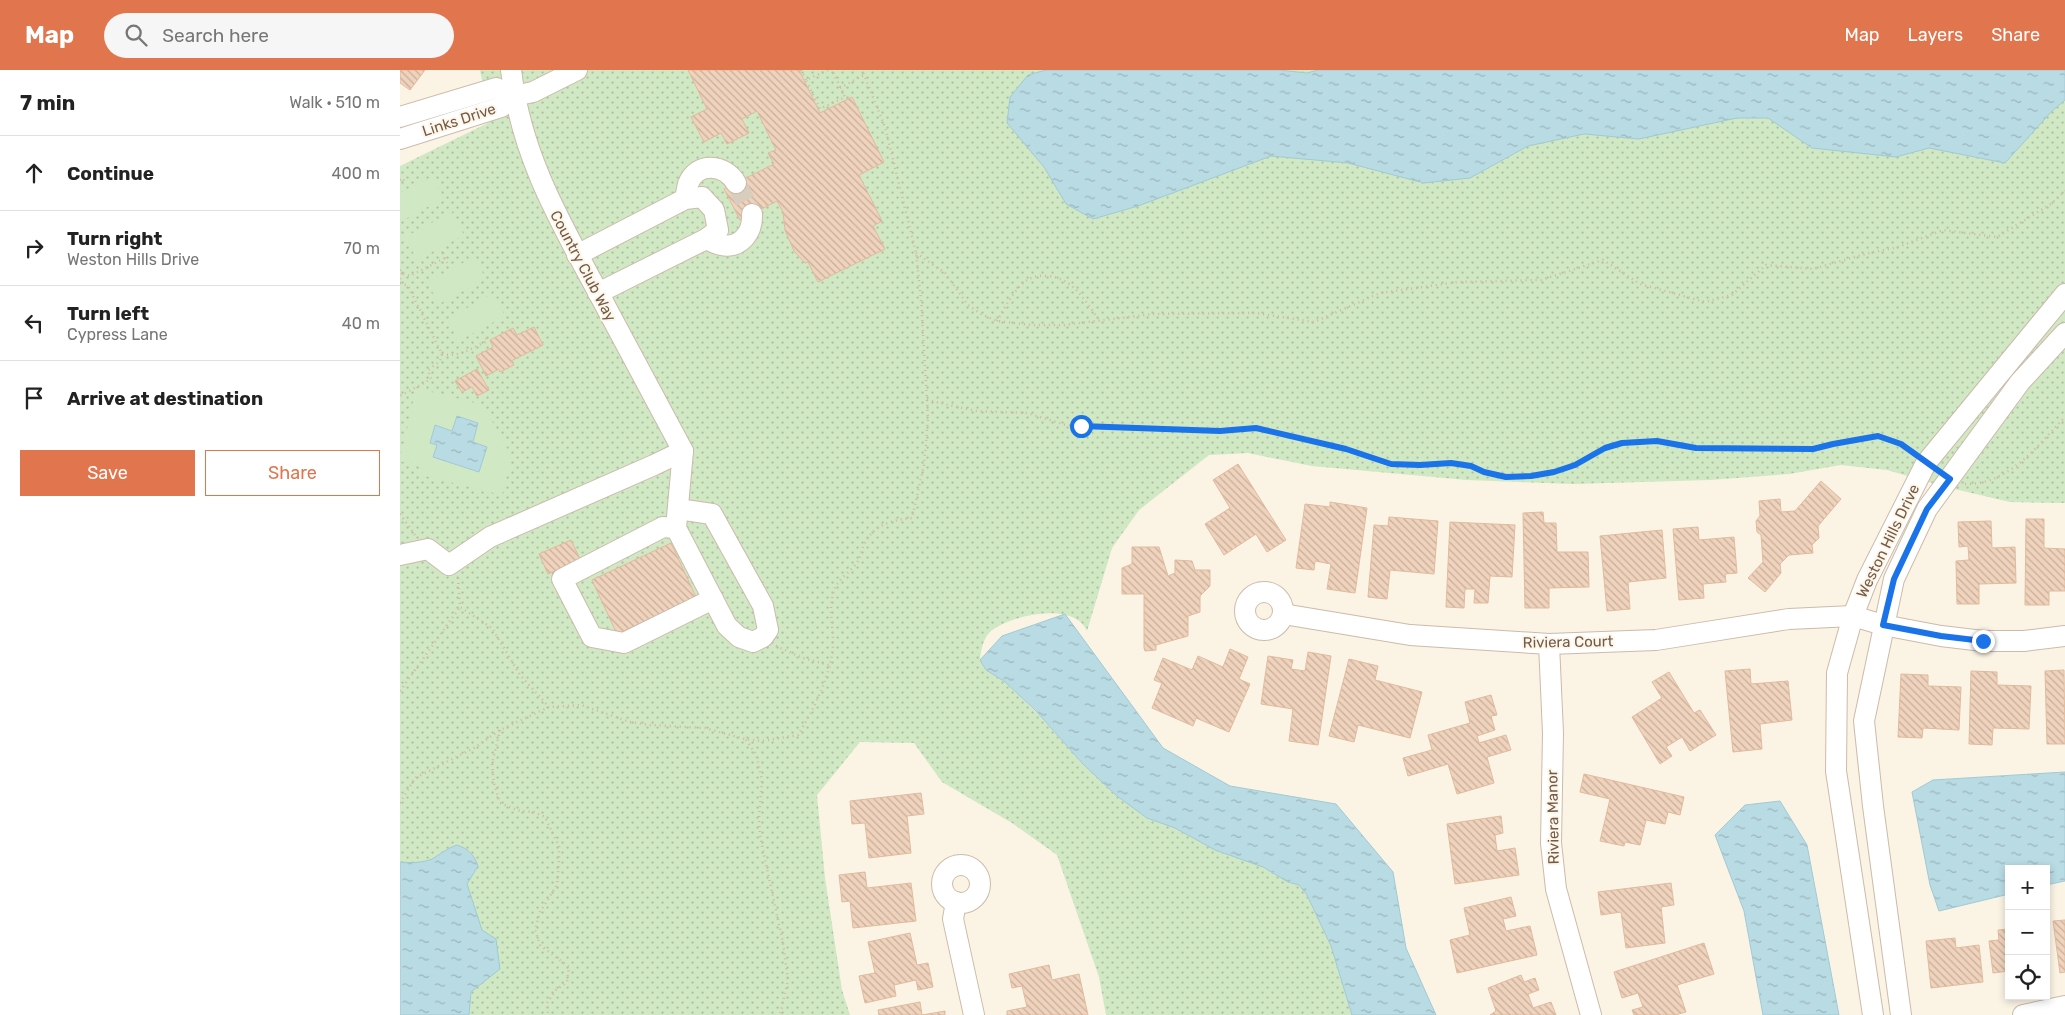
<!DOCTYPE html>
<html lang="en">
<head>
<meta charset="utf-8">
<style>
	:root { --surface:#fff; --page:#f6f6f6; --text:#222; --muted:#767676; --line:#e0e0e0; --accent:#e1754d }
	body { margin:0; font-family:Rubik,sans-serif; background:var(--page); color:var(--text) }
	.controls { position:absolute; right:15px; bottom:15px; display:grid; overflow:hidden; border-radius:0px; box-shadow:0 2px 8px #0003 }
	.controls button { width:45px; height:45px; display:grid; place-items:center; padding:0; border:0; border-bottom:1px solid var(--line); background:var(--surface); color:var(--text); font:25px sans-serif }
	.stop { position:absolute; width:15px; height:15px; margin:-11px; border:4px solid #1a73e8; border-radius:50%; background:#fff }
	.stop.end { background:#1a73e8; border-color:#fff; box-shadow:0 1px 5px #0008 }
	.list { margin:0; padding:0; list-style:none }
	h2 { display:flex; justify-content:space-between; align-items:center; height:65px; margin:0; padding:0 20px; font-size:21px }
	h2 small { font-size:16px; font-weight:400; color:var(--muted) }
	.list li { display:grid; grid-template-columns:32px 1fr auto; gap:15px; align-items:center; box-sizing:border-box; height:75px; padding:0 20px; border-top:1px solid var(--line) }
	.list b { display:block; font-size:19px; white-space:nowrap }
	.list p { margin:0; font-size:16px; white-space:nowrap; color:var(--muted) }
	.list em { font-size:16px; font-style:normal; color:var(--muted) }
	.actions { display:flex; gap:10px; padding:15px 20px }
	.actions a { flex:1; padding:11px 0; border:1px solid var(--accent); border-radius:0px; text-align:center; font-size:18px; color:var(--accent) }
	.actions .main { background:var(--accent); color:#fff }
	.icon { flex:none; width:28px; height:28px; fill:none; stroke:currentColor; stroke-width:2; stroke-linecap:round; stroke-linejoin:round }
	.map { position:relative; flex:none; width:1665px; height:945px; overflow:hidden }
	header { display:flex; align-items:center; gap:30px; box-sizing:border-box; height:70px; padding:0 25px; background:var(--accent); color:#fff }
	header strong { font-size:24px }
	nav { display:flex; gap:28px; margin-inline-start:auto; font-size:18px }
	.search { width:350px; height:45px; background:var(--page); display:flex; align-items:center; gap:12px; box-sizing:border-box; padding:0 18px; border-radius:28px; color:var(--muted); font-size:19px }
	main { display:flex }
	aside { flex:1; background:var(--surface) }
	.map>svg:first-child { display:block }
	.grass { fill:url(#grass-dots) }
	.pitch { fill:#d0e8c3 }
	.water { fill:url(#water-ripples); stroke:#a0cad5 }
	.building { fill:url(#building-back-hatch); stroke:#e1bb9d }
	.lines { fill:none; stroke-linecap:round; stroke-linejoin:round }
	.minor-tunnel { stroke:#d9cdbe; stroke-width:20; stroke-dasharray:20 10; stroke-linecap:butt }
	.minor-casing { stroke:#ccbbab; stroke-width:22 }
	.path { stroke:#d4b7a0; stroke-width:2.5; stroke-dasharray:1 4; stroke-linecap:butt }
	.minor { stroke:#fff; stroke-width:20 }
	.route { stroke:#1a73e8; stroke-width:6 }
	.labels { text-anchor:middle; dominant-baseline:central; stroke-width:4; stroke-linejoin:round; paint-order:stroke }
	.street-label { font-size:15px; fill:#725b4a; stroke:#fef7e9 }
</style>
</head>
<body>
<header>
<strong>Map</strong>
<div class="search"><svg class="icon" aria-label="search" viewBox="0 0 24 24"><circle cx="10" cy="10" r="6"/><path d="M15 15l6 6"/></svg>Search here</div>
<nav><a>Map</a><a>Layers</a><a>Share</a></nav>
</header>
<main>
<aside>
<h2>7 min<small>Walk · 510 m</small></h2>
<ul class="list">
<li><svg class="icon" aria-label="ahead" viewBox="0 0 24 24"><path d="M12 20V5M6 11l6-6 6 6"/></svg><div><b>Continue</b></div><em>400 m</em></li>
<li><svg class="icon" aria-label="right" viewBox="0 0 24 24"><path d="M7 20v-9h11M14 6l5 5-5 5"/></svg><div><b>Turn right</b><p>Weston Hills Drive</p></div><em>70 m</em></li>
<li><svg class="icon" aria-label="left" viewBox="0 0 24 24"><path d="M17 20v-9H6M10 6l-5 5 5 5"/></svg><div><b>Turn left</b><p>Cypress Lane</p></div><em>40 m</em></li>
<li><svg class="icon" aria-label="arrive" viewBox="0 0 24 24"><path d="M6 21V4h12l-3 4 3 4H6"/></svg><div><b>Arrive at destination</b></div></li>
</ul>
<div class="actions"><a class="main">Save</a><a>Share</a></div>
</aside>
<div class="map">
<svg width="1665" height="945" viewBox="0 0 1665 945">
	<defs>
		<pattern id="grass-dots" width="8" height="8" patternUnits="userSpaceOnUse" patternTransform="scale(1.25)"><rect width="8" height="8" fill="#d0e8c3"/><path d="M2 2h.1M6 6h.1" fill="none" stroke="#adbfa0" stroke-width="1.8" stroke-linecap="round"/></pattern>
		<pattern id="water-ripples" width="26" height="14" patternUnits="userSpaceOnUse" patternTransform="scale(1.25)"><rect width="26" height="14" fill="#b9dbe4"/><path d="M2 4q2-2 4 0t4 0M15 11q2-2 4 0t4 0" fill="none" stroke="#9bb5bb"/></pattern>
		<pattern id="building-back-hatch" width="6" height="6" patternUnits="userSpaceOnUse" patternTransform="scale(1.25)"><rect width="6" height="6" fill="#f0d3bc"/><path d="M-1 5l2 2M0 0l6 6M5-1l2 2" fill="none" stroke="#c7ae9b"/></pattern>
	</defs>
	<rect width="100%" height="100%" fill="#fbf3e4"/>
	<path class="grass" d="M 80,0 L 1665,0 L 1665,433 L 1610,432 L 1546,417 L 1487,400 L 1441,395 L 1389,404 L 1310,410 L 1174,414 L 1067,410 L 912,396 L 848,383 L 809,385 L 739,440 L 712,478 L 687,561 C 674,531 611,545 591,561 C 583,568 581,580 580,590 L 586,600 L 604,611 L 634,640 L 683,694 L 717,726 L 747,748 L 775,758 L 815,780 L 863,797 L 888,812 L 899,815 L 907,825 L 931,876 L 952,945 L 706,945 L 699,907 L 657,785 L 612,753 L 542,712 L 514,673 L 460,672 L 417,725 L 425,808 L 442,920 L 450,945 L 0,945 L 0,96 L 90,52 Z"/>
	<g class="pitch">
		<polygon points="33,106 44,128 0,152 0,123"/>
		<polygon points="52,142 64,165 17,190 5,167"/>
		<polygon points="74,187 86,209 39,234 27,212"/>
		<polygon points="94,223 105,246 58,271 47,249"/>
		<polygon points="16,318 83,335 112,387 102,425 21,405 22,396 0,391"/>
	</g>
	<g class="water">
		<polygon points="646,0 879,0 907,3 918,0 1665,0 1665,30 1652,41 1605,93 1529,78 1496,87 1412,78 1368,48 1337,48 1239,69 1184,64 1128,76 1070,108 1024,113 948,93 871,86 738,136 693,149 666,134 644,97 607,53 610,27 628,5"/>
		<polygon points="57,346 78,353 73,372 87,377 79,402 33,387 37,375 30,373 35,355 52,361"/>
		<polygon points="665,544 763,678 830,716 936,734 993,802 1006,878 1036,945 952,945 931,876 907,825 899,815 888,812 863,797 815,780 775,758 747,748 717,726 683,694 635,640 604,611 586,600 580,590 602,566"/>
		<polygon points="1665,702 1665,811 1646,815 1646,799 1609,799 1609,824 1539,841 1530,815 1512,722 1533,710"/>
		<polygon points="1380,731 1407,775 1439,945 1363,945 1344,841 1315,765 1345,735"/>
		<path d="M 57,775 C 69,779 74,785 78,796 L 67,814 L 82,860 L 96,869 L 100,899 L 71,922 L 69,945 L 0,945 L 0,792 C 11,793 22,793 32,789 C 41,784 47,778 57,775 Z"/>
	</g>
	<g class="building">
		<polygon points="0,0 25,0 10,20 0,13"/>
		<polygon points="288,0 399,0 420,43 452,27 484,92 459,105 482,151 473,156 485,179 418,212 408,192 405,193 394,181 385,160 383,142 377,131 340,150 324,119 374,94 368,83 376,80 357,41 342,49 349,63 327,74 321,63 304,72 291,47 307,39"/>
		<polygon points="134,257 143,275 111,291 114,295 100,302 99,299 86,306 76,286 93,277 90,270 113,258 117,265"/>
		<polygon points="77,299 89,320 77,326 72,317 62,322 55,311"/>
		<polygon points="838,394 886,470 867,482 856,464 824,485 805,454 830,438 813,410"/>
		<polygon points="1421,411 1441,429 1418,456 1419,468 1412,475 1413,483 1389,485 1380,494 1381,503 1365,522 1348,508 1363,492 1361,465 1357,462 1356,451 1360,446 1359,431 1380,429 1381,442 1395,441"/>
		<polygon points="930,432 967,438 955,523 927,519 931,494 915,491 914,500 896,498 905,434 930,437"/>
		<polygon points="1143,442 1144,453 1156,453 1157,482 1188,482 1189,517 1149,518 1149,538 1125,538 1123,443"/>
		<polygon points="989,447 1038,451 1034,504 990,500 987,529 968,527 974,455 988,456"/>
		<polygon points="1626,449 1644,449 1644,478 1665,479 1665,521 1649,521 1649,535 1625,535"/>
		<polygon points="1591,451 1592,478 1615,477 1616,513 1579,514 1579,534 1557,534 1556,491 1569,490 1568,476 1559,477 1558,452"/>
		<polygon points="1050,452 1115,455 1112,507 1090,506 1088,533 1074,533 1075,519 1065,519 1064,538 1046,537"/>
		<polygon points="1298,457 1299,470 1334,467 1337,503 1325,504 1326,512 1303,514 1304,528 1279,530 1273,459"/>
		<polygon points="1262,460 1266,508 1228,512 1230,539 1207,541 1200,466"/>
		<polygon points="171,470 180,489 148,504 139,484"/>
		<polygon points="271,473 296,527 217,564 192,510"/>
		<polygon points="732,477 759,477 768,506 775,503 775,490 792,491 795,500 810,500 810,516 800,526 800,542 788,546 788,566 756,575 756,580 745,581 744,578 744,524 722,524 722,498 732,494"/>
		<polygon points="830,579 848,587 839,609 850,614 829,662 796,648 793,656 752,638 762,613 754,610 763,588 792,600 798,586 823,597"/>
		<polygon points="908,582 931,586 918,675 889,671 893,639 861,634 868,586 893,590 891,599 905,601"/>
		<polygon points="949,589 978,596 975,610 1022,622 1010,668 958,655 954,672 929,666"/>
		<polygon points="1350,599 1351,614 1388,611 1392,650 1360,654 1362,679 1333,682 1325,601"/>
		<polygon points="1664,600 1665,674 1647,674 1645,601"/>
		<polygon points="1571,601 1597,602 1597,615 1631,616 1629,659 1593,658 1592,675 1569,674"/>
		<polygon points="1269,602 1294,643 1300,640 1316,665 1290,681 1282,667 1266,677 1272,686 1260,694 1232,647 1262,628 1252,612"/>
		<polygon points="1501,604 1528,605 1528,616 1561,617 1559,660 1523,658 1522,668 1498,667"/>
		<polygon points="1091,625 1097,645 1091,646 1095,660 1077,666 1079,673 1106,665 1111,680 1087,687 1094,713 1057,724 1048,694 1008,706 1003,688 1032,680 1028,665 1070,653 1065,632"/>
		<polygon points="1184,704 1284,727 1280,745 1268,742 1265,754 1246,750 1240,775 1225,772 1224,776 1200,771 1210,729 1180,722"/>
		<polygon points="521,723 524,744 507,746 511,783 469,788 465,753 452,754 450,731"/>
		<polygon points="1101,746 1103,763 1095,765 1097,781 1115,778 1119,805 1055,814 1047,754"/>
		<polygon points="465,802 467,818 511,813 516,851 453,858 450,831 442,832 439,805"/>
		<polygon points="1271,813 1274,835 1261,837 1265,873 1226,878 1221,842 1201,845 1198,822"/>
		<polygon points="1111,827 1116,846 1103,849 1106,861 1130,856 1137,885 1057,903 1050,870 1070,865 1064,838"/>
		<polygon points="1665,850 1665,902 1660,903 1653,851"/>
		<polygon points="1609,859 1609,901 1593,903 1589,871 1599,870 1598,860"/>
		<polygon points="510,863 517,895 528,893 533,917 518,920 516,910 494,915 496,926 465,933 459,906 475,903 468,872"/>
		<polygon points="1555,868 1556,878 1579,875 1583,912 1531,918 1526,871"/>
		<polygon points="1304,873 1314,904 1277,915 1286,942 1275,945 1234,945 1232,940 1243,937 1238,923 1222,928 1214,902"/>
		<polygon points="649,895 652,910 679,904 688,945 607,945 607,941 627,937 622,916 612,918 609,904"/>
		<polygon points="1121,905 1124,912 1135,908 1139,920 1128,924 1133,938 1151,932 1156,945 1090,945 1096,941 1088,918"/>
		<polygon points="520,932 522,945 545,941 545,945 479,945 478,940"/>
	</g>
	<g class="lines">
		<polyline class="minor-tunnel" points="336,113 352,144"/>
		<g class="minor-casing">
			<g id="minor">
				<path d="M 111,0 C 121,85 159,150 199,224 C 227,276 255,328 283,381"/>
				<polyline points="114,26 133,22 177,0"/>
				<polyline points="0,47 96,18 114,26"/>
				<polyline points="0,69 101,37 114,26"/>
				<path d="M 285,129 C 286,124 287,118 288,114 C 297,91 325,94 336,113"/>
				<polyline points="177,185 285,129 302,127 314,140 318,160 306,169"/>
				<path d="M 198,223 L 306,169 C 311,171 316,174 321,175 C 341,179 353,162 352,144"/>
				<polyline points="278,439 312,444 363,536 368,560 363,567 353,572 339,567 327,556 276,458 283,381"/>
				<polyline points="276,458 263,457 162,509 192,567 224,573 313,529"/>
				<polyline points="0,485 28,479 49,495 90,467 254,395 283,381"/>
				<circle cx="864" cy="541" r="19"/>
				<polyline points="883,544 1010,565 1149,574 1256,570 1389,549 1453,546 1483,555 1541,566 1583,571 1624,571 1665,566"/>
				<polyline points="1149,574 1153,663 1151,773 1156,819 1191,945"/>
				<circle cx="561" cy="814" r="19"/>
				<polyline points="556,832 553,849 574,945"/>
				<polyline points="1473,945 1436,701 1437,603 1453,546 1467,510 1526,393 1665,224"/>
				<polyline points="1501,945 1473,736 1464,651 1494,509 1527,439 1620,312 1665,263"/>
				<polyline points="1623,945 1665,936"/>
			</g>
		</g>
		<g class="path">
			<polyline points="401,0 406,10"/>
			<polyline points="428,0 406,10 420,39 445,27 432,0"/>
			<polyline points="440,18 464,5"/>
			<polyline points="0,110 2,108 5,112"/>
			<polyline points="43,183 47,193"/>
			<polyline points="516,183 545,203 568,235 581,244 597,251 631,255 664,255 753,244 856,243 914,252 980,223 1058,212 1141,210 1203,190 1240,214 1305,232 1332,225 1366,195 1413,199 1465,184 1498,177 1543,160 1597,167 1651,134 1665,121"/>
			<polyline points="0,200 2,203 10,206 45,188"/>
			<polyline points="0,209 2,203"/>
			<polyline points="0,213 8,216 42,284 40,291 28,300 31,309 0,326"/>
			<path d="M 597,251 C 604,239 611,225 621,215 C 628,208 636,205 646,206 C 673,207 685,231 700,251"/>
			<path d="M 42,284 C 59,288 72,278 87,271 L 85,266"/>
			<polyline points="527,330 576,341 627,343 666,355 681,356 820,361 857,358 946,379 991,394 1020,395 1051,393 1071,396 1084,402 1106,407 1131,406 1154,402 1175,395 1205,378 1221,373 1238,371 1257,371 1296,378 1378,380 1413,379 1433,374 1478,366 1501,374 1512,381"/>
			<path d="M 1565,414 C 1609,415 1637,376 1665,347"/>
			<polyline points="0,444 15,465"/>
			<polyline points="58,508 60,537 92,558 120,605 149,637"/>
			<polyline points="376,576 403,588 429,595"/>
			<polyline points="0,621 60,537"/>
			<polyline points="100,660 92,694 94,713 100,733 120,741 134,742 145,747 159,776 159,791 157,815 140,842 135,860 140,875 169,897 167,912 156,920 147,933 148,945"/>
			<polyline points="346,670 356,684 362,710 359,748 360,766 383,873 388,910 380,945"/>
			<path d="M 0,733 L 15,708 L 74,678 L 100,660 L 149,637 L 181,635 L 230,652 L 250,655 L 305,658 L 345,669 L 362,671 L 398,665 C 413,641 433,601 433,573 C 433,554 428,538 434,520 C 437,510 450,502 456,494 C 460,489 461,482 463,477 C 472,455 491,450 512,448 L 524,395 L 528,348 L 521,229 L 516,183 L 485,57 L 462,0"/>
		</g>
		<use href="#minor" class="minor"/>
	</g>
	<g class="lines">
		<polyline class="route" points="681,356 820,361 856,358 946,379 991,394 1020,395 1051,393 1071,396 1084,402 1106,407 1131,406 1154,402 1175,395 1205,378 1222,373 1257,371 1296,378 1413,379 1433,374 1478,366 1501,374 1550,409 1527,439 1494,509 1483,555 1541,566 1583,571"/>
	</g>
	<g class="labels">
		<g class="street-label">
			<text transform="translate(59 50) rotate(-18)">Links Drive</text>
			<text transform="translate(183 196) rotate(62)">Country Club Way</text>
			<text transform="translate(1488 471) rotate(-64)">Weston Hills Drive</text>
			<text transform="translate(1168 572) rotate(-1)">Riviera Court</text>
			<text transform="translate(1153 747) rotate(-91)">Riviera Manor</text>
		</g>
	</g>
</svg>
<div class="controls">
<button>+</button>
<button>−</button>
<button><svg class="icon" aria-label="locate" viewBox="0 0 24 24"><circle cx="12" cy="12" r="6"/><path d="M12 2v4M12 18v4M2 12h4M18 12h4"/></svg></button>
</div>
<div class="stop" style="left:681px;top:356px"></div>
<div class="stop end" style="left:1583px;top:571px"></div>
</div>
</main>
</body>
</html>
